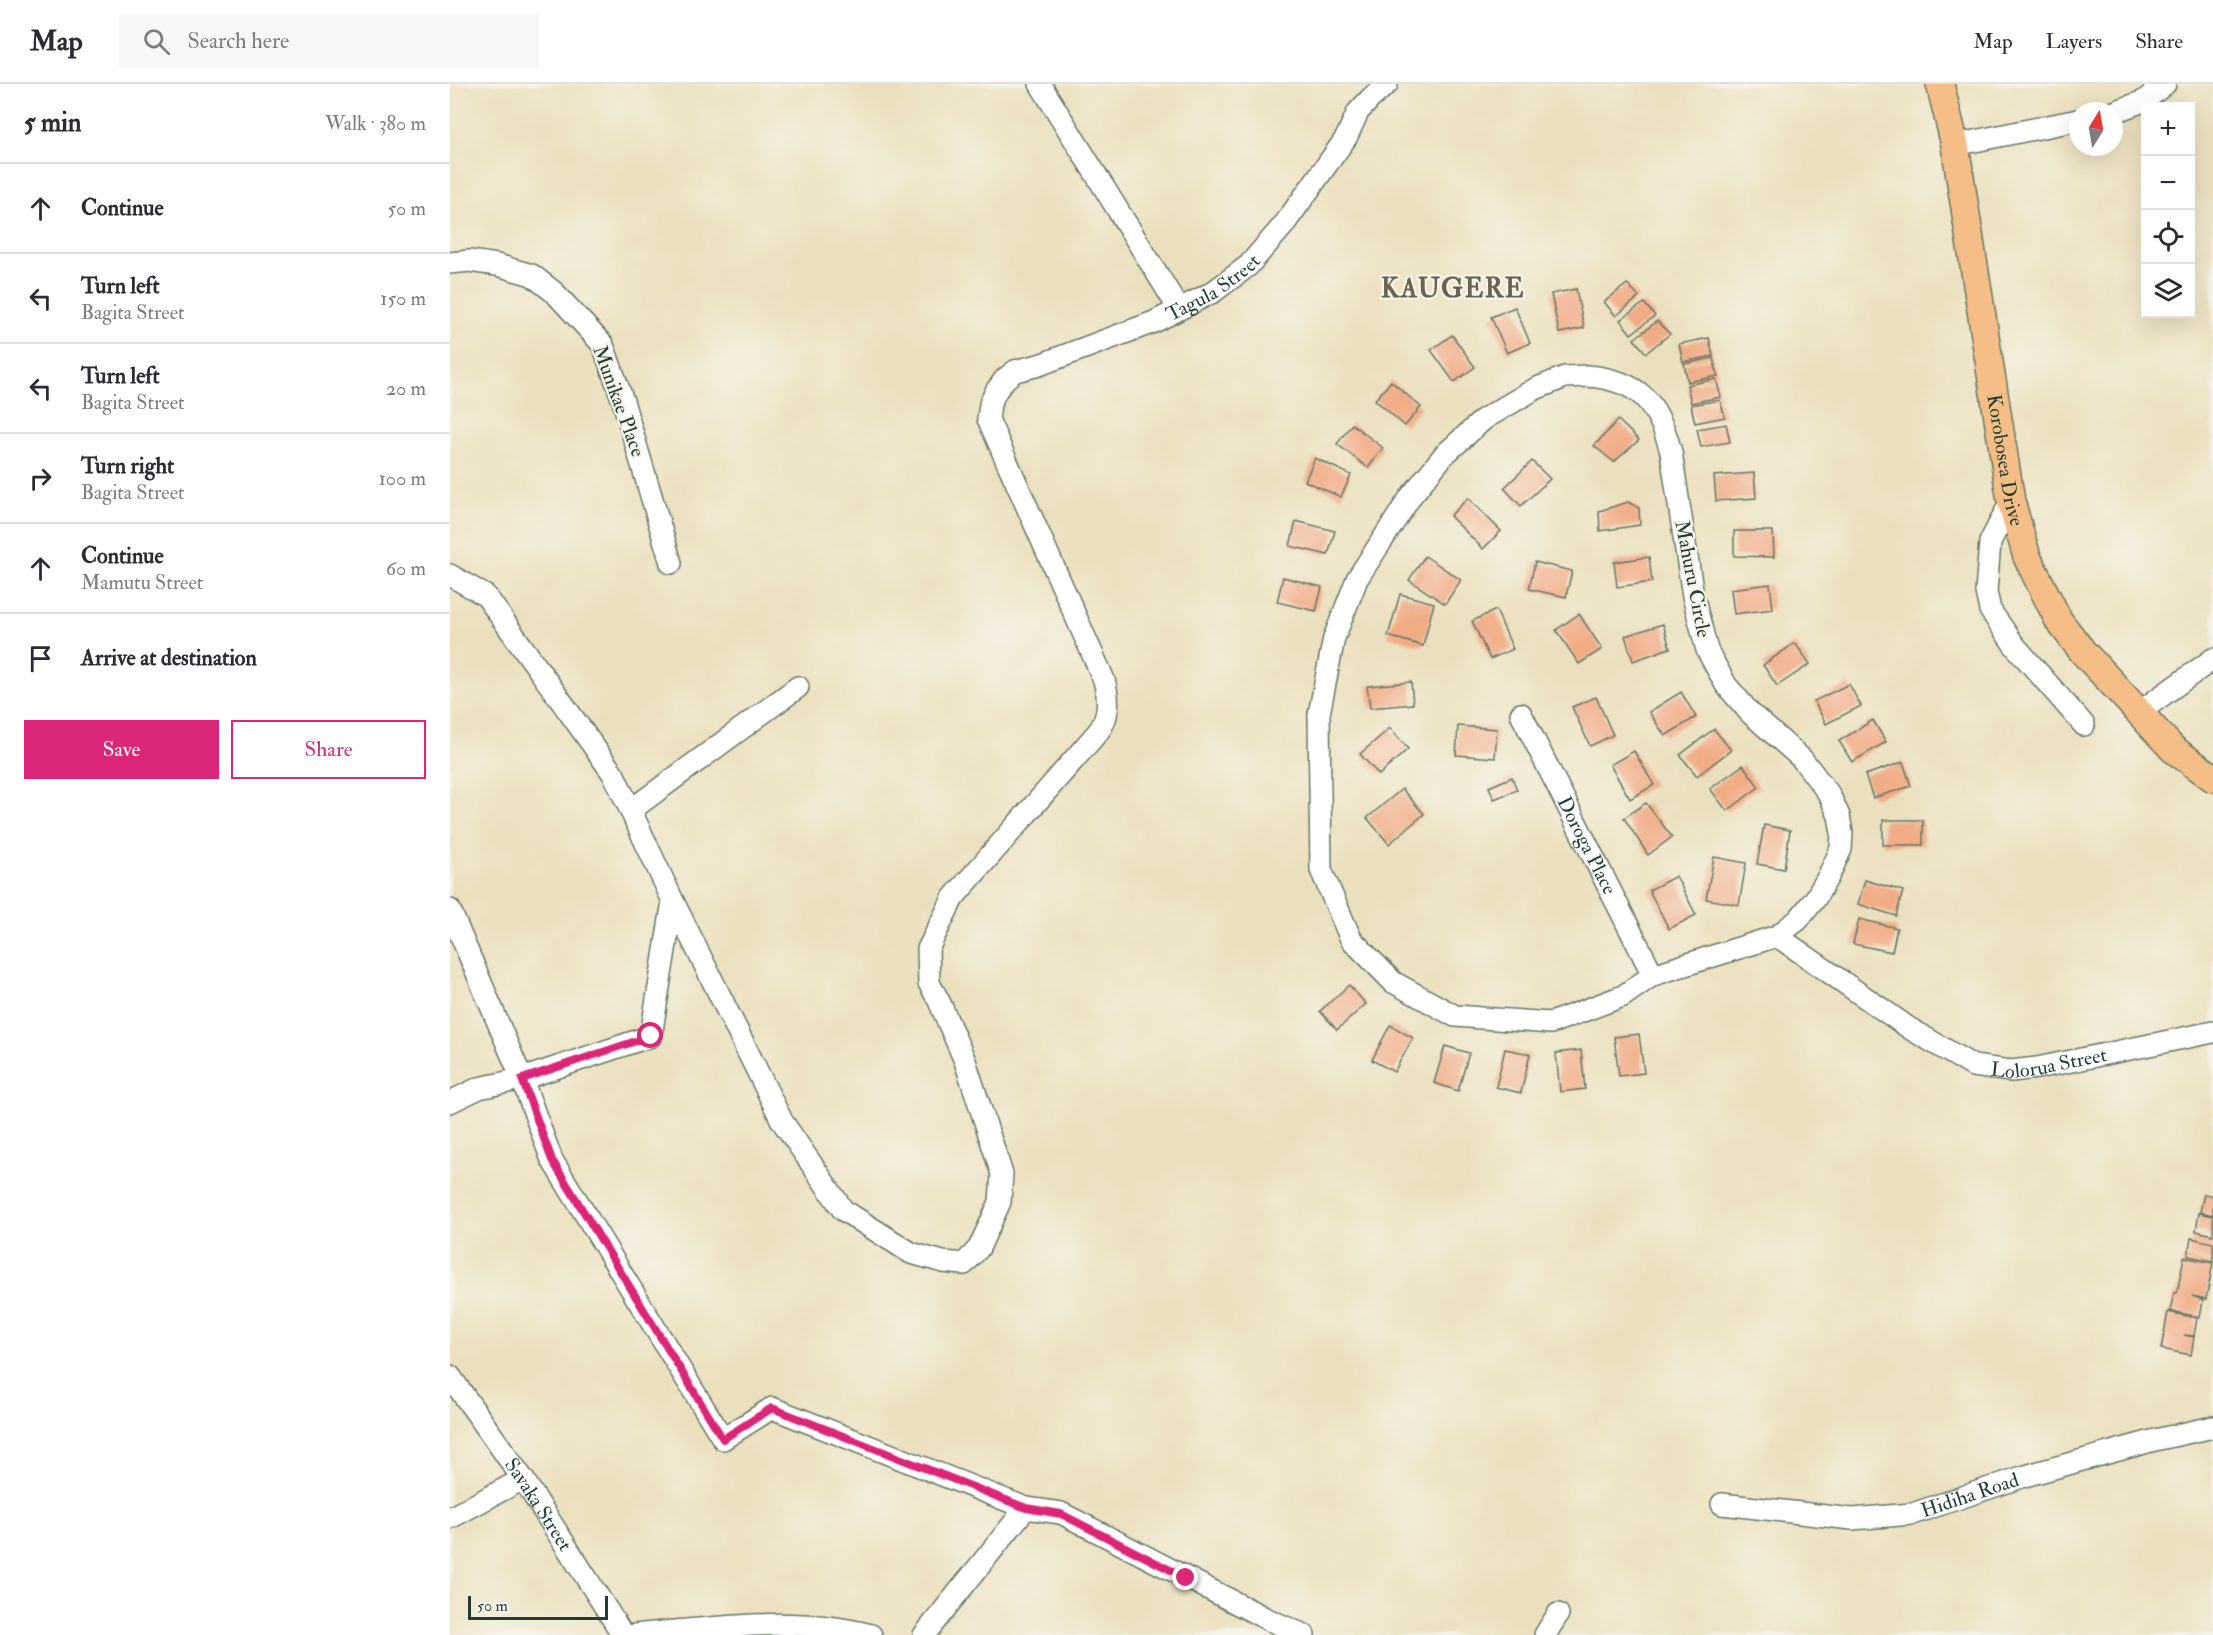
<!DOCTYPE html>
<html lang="en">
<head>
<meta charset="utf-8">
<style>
	:root { --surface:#fff; --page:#f7f7f7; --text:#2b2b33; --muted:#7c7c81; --line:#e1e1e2; --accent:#db2777 }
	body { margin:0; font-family:"IM FELL Double Pica",serif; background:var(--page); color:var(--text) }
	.controls { position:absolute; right:18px; top:18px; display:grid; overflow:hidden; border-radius:0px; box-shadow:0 6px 24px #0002 }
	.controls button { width:54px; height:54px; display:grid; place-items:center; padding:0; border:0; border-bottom:2px solid var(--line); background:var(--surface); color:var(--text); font:30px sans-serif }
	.compass { position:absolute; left:1619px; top:18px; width:54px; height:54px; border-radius:50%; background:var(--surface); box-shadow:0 6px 24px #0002; rotate:11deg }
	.scale { position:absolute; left:18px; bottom:15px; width:140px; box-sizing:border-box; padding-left:6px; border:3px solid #1f3d34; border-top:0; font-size:16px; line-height:21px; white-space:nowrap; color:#1f3d34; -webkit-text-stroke:4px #f7f3e8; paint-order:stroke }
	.stop { position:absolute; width:18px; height:18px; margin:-14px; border:4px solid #db2777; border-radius:50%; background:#fff }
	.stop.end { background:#db2777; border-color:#fff; box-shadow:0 2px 6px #0008 }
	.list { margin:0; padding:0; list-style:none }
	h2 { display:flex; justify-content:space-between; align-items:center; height:78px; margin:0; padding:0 24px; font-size:26px }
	h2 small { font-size:20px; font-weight:400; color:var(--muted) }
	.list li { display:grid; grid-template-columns:39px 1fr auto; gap:18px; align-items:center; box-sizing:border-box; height:90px; padding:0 24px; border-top:2px solid var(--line) }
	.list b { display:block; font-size:22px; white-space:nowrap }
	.list p { margin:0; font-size:20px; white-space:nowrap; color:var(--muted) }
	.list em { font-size:20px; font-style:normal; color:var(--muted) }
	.actions { display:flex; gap:12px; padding:18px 24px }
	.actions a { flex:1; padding:14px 0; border:2px solid var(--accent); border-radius:0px; text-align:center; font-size:21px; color:var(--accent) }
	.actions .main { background:var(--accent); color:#fff }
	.icon { flex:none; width:33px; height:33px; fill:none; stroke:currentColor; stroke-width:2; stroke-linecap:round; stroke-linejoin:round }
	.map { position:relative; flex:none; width:1763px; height:1551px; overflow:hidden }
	header { display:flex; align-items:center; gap:36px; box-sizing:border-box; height:84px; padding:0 30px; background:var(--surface); border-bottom:2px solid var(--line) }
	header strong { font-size:28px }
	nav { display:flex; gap:33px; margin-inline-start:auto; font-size:21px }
	.search { width:420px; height:54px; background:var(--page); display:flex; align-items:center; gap:15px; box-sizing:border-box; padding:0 21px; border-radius:0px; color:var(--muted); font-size:22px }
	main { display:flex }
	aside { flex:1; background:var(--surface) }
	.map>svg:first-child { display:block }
	.building { fill:#f1ac86 }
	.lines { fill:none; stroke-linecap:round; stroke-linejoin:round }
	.minor-casing { stroke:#667664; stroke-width:24 }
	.major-casing { stroke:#667664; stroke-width:30 }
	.minor { stroke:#fff; stroke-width:21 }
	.major { stroke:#f6be87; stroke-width:27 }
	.route { stroke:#db2777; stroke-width:8 }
	.labels { text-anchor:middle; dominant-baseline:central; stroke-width:4.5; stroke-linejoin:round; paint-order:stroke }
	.street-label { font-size:20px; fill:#1f3d34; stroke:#f7f3e8 }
	.district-label { font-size:26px; font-weight:bold; letter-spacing:1.5px; fill:#686451; stroke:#f7f3e8 }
</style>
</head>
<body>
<header>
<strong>Map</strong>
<div class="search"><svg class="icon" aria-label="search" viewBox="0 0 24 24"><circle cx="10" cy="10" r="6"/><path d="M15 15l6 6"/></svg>Search here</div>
<nav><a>Map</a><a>Layers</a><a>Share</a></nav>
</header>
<main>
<aside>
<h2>5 min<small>Walk · 380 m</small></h2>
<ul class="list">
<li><svg class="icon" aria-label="ahead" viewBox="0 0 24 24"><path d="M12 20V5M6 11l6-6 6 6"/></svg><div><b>Continue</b></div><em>50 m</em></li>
<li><svg class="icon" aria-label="left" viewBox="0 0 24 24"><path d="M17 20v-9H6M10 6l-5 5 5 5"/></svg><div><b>Turn left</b><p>Bagita Street</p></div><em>150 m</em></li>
<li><svg class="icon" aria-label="left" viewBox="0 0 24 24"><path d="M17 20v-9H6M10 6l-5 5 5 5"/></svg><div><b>Turn left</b><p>Bagita Street</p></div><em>20 m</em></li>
<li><svg class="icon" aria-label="right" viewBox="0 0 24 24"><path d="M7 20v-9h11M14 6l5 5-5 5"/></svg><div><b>Turn right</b><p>Bagita Street</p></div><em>100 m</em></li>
<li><svg class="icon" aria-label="ahead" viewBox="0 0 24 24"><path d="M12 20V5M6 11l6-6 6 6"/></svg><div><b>Continue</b><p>Mamutu Street</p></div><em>60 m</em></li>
<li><svg class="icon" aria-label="arrive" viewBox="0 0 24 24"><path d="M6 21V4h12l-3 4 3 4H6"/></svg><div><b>Arrive at destination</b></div></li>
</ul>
<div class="actions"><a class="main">Save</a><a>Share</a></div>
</aside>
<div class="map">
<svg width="1763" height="1551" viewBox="0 0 1763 1551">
	<rect width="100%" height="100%" fill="#f7f3e8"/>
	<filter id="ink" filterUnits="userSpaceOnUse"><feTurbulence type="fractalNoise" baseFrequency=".0167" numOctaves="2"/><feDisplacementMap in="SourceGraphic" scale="12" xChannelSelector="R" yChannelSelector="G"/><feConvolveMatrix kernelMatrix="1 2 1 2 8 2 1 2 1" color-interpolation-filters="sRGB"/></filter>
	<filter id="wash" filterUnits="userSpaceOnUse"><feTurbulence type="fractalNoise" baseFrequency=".008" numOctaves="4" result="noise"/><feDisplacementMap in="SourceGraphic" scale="24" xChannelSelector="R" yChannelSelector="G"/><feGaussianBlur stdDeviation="1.35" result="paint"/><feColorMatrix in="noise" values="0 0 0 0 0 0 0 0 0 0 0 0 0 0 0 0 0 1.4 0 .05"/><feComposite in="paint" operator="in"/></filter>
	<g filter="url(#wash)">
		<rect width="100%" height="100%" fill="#ebe0be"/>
		<g id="blocks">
			<g class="building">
				<polygon points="1177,200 1189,213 1166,232 1154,218"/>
				<polygon points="1126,205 1134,244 1109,249 1101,210"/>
				<polygon points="1194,219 1205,232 1181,250 1170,236"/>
				<polygon points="1065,223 1080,259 1057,269 1041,233"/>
				<polygon points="1207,237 1220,250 1196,269 1184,255"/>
				<polygon points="1002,251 1025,283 1004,298 981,266"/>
				<polygon points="1259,254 1263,272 1233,278 1229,260"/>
				<polygon points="1263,274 1268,292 1238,298 1234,280"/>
				<polygon points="1266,295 1271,313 1241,319 1237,301"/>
				<polygon points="941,297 971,323 955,342 925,316"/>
				<polygon points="1270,316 1275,333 1245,339 1241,321"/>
				<polygon points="1168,336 1189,356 1164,378 1144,362"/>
				<polygon points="902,340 933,364 918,384 887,360"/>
				<polygon points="1276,340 1280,358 1251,363 1247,345"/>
				<polygon points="865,374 901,391 891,413 855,397"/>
				<polygon points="1082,377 1100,395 1071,422 1054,404"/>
				<polygon points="1304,389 1306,414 1266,417 1264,392"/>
				<polygon points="1018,414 1051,447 1033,465 1000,432"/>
				<polygon points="1178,418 1189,424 1190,441 1150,447 1149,427"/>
				<polygon points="846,437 885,447 878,471 840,462"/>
				<polygon points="1284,447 1323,447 1324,473 1284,472"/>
				<polygon points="975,472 1011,496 995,520 959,496"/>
				<polygon points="1199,473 1202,498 1167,503 1164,478"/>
				<polygon points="1085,478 1122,487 1116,513 1079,505"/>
				<polygon points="833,493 872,503 866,527 827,518"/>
				<polygon points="1320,500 1323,525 1284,530 1281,505"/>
				<polygon points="950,510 984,519 973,562 938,552"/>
				<polygon points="1046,526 1063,565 1040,575 1022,537"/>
				<polygon points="1129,530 1152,565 1129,580 1106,546"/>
				<polygon points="1213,540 1220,564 1183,577 1175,552"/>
				<polygon points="1345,559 1360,580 1327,602 1313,581"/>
				<polygon points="961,598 963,620 920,624 917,602"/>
				<polygon points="1399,600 1411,622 1376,640 1364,617"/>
				<polygon points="1231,608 1246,633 1215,652 1199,628"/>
				<polygon points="1146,613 1163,651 1140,662 1122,623"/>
				<polygon points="1423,636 1436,658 1402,678 1389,657"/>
				<polygon points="1008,642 1047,645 1045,674 1006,671"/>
				<polygon points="940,644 958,665 929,691 910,670"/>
				<polygon points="1264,645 1281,666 1247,692 1230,671"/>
				<polygon points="1184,667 1204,701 1180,715 1160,681"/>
				<polygon points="1453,678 1461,702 1423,714 1415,691"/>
				<polygon points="1293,681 1309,703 1277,727 1260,705"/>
				<polygon points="1062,693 1067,706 1044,715 1039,703"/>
				<polygon points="952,705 974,730 939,760 917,734"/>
				<polygon points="1196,719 1222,753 1198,771 1174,734"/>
				<rect x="1433" y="736" width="40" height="25"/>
				<polygon points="1314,741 1340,746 1334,785 1307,780"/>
				<polygon points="1264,773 1296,779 1289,821 1256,815"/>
				<polygon points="1226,792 1246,831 1219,845 1199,806"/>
				<polygon points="1415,796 1453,807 1446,832 1408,820"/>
				<polygon points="1409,835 1447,844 1442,868 1403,860"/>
				<polygon points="899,901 916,920 887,946 870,927"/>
				<polygon points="940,941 963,954 944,988 922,976"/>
				<polygon points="1189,950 1194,989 1169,992 1164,953"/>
				<polygon points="995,962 1019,969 1008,1007 984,999"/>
				<polygon points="1055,965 1080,970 1071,1009 1046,1003"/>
				<polygon points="1131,966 1135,1005 1110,1008 1106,969"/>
				<polygon points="1754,1110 1763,1112 1763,1131 1750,1128"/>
				<polygon points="1749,1129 1763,1132 1763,1151 1746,1147"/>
				<polygon points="1741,1154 1763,1159 1763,1177 1738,1172"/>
				<polygon points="1734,1173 1763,1179 1756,1215 1742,1212 1753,1216 1750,1233 1720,1227 1724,1209 1727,1209"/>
				<polygon points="1718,1228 1747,1234 1744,1252 1734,1251 1744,1253 1741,1271 1711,1265"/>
			</g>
		</g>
	</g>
	<g filter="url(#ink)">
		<use href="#blocks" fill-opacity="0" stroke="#667664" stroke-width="1.5"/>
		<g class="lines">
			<g class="minor-casing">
				<g id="minor">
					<polyline points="590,0 729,225"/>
					<polyline points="1664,28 1694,17 1715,0"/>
					<polyline points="1505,61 1628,36"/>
					<polyline points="0,179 19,177 47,181 82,191 105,209 153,261 173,317 221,479"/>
					<path d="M 1137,292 C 1190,296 1208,319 1221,368 L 1243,512 L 1257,566 L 1276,601 L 1300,629 L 1352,675 L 1379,710 L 1389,732 L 1392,749 L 1391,765 L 1378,793 L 1365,815 L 1348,836 L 1327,852 L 1203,891 L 1173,912 L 1101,939 L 1005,932 L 943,898 L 901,855 L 871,786 L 869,630 L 884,554 L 907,495 L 961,412 L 994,371 L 1034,335 L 1085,305 L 1115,293 Z"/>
					<polyline points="1561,417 1540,458 1536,508 1540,526 1565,562 1634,641"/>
					<polyline points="0,491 36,512 164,691 223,817 201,952 72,995 29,1004 0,1018"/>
					<polyline points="1688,629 1763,575"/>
					<path id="s1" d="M 1071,630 L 1203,891"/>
					<polyline points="181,726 348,603"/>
					<path id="s2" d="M 223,817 L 332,1037 L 393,1126 L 461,1169 L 493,1178 L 514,1180 L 529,1164 L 550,1118 L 552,1090 L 515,977 L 489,917 L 479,899 L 478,865 L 503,814 L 648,648 C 660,632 659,615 654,596 L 538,335 L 540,320 L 546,307 L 555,295 L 565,287 L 589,281 L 704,238 L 763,208 L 798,182 L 833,142 L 896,54 L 908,28 L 920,15 L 937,0"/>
					<polyline points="0,826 72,995 102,1076 273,1355 322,1324 576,1424 474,1551"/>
					<path id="s3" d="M 1327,852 L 1459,944 L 1523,982 L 1561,987 L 1587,984 L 1763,948"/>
					<path id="s4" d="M 0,1292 L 73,1395 L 173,1551"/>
					<path id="s5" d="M 1272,1420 L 1402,1435 L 1462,1430 L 1575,1392 L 1705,1356 L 1763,1343"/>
					<polyline points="576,1424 611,1429 817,1535 854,1551"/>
					<polyline points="0,1434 73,1395"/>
					<path d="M 184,1551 C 263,1544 344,1531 421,1551"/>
					<polyline points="1095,1551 1108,1530"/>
				</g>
			</g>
			<g class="major-casing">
				<g id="major">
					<path id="s6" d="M 1490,0 L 1505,61 L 1561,417 L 1577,473 L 1609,537 L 1633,568 L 1723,665 L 1763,694"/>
				</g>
			</g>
			<use href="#minor" class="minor"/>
			<use href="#major" class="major"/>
		</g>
	</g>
	<g class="lines" filter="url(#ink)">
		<polyline class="route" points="201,952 72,995 102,1076 273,1355 322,1324 576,1424 611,1430 736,1494"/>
	</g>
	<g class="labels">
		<g class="street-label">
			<text stroke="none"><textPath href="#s2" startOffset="1718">Tagula Street</textPath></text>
			<text transform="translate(169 317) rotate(70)">Munikae Place</text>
			<text stroke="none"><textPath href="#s6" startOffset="382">Korobosea Drive</textPath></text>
			<text transform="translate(1243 495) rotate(79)">Mahuru Circle</text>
			<text stroke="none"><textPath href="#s1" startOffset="147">Doroga Place</textPath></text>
			<text stroke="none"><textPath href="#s3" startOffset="312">Lolorua Street</textPath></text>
			<text stroke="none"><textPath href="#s5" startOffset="252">Hidiha Road</textPath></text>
			<text stroke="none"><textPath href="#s4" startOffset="156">Savaka Street</textPath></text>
		</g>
		<g class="district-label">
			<text x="1003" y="205">KAUGERE</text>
		</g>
	</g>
</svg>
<div class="controls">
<button>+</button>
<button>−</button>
<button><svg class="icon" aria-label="locate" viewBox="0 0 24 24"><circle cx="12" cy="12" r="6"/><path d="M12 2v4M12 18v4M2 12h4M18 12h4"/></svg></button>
<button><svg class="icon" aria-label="layers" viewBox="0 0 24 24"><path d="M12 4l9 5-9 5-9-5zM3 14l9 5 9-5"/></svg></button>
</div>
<svg class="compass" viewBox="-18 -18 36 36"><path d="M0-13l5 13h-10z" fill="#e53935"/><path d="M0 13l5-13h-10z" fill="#7c7c81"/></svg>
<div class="scale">50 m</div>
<div class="stop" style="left:201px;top:952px"></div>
<div class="stop end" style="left:736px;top:1494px"></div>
</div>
</main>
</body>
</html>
